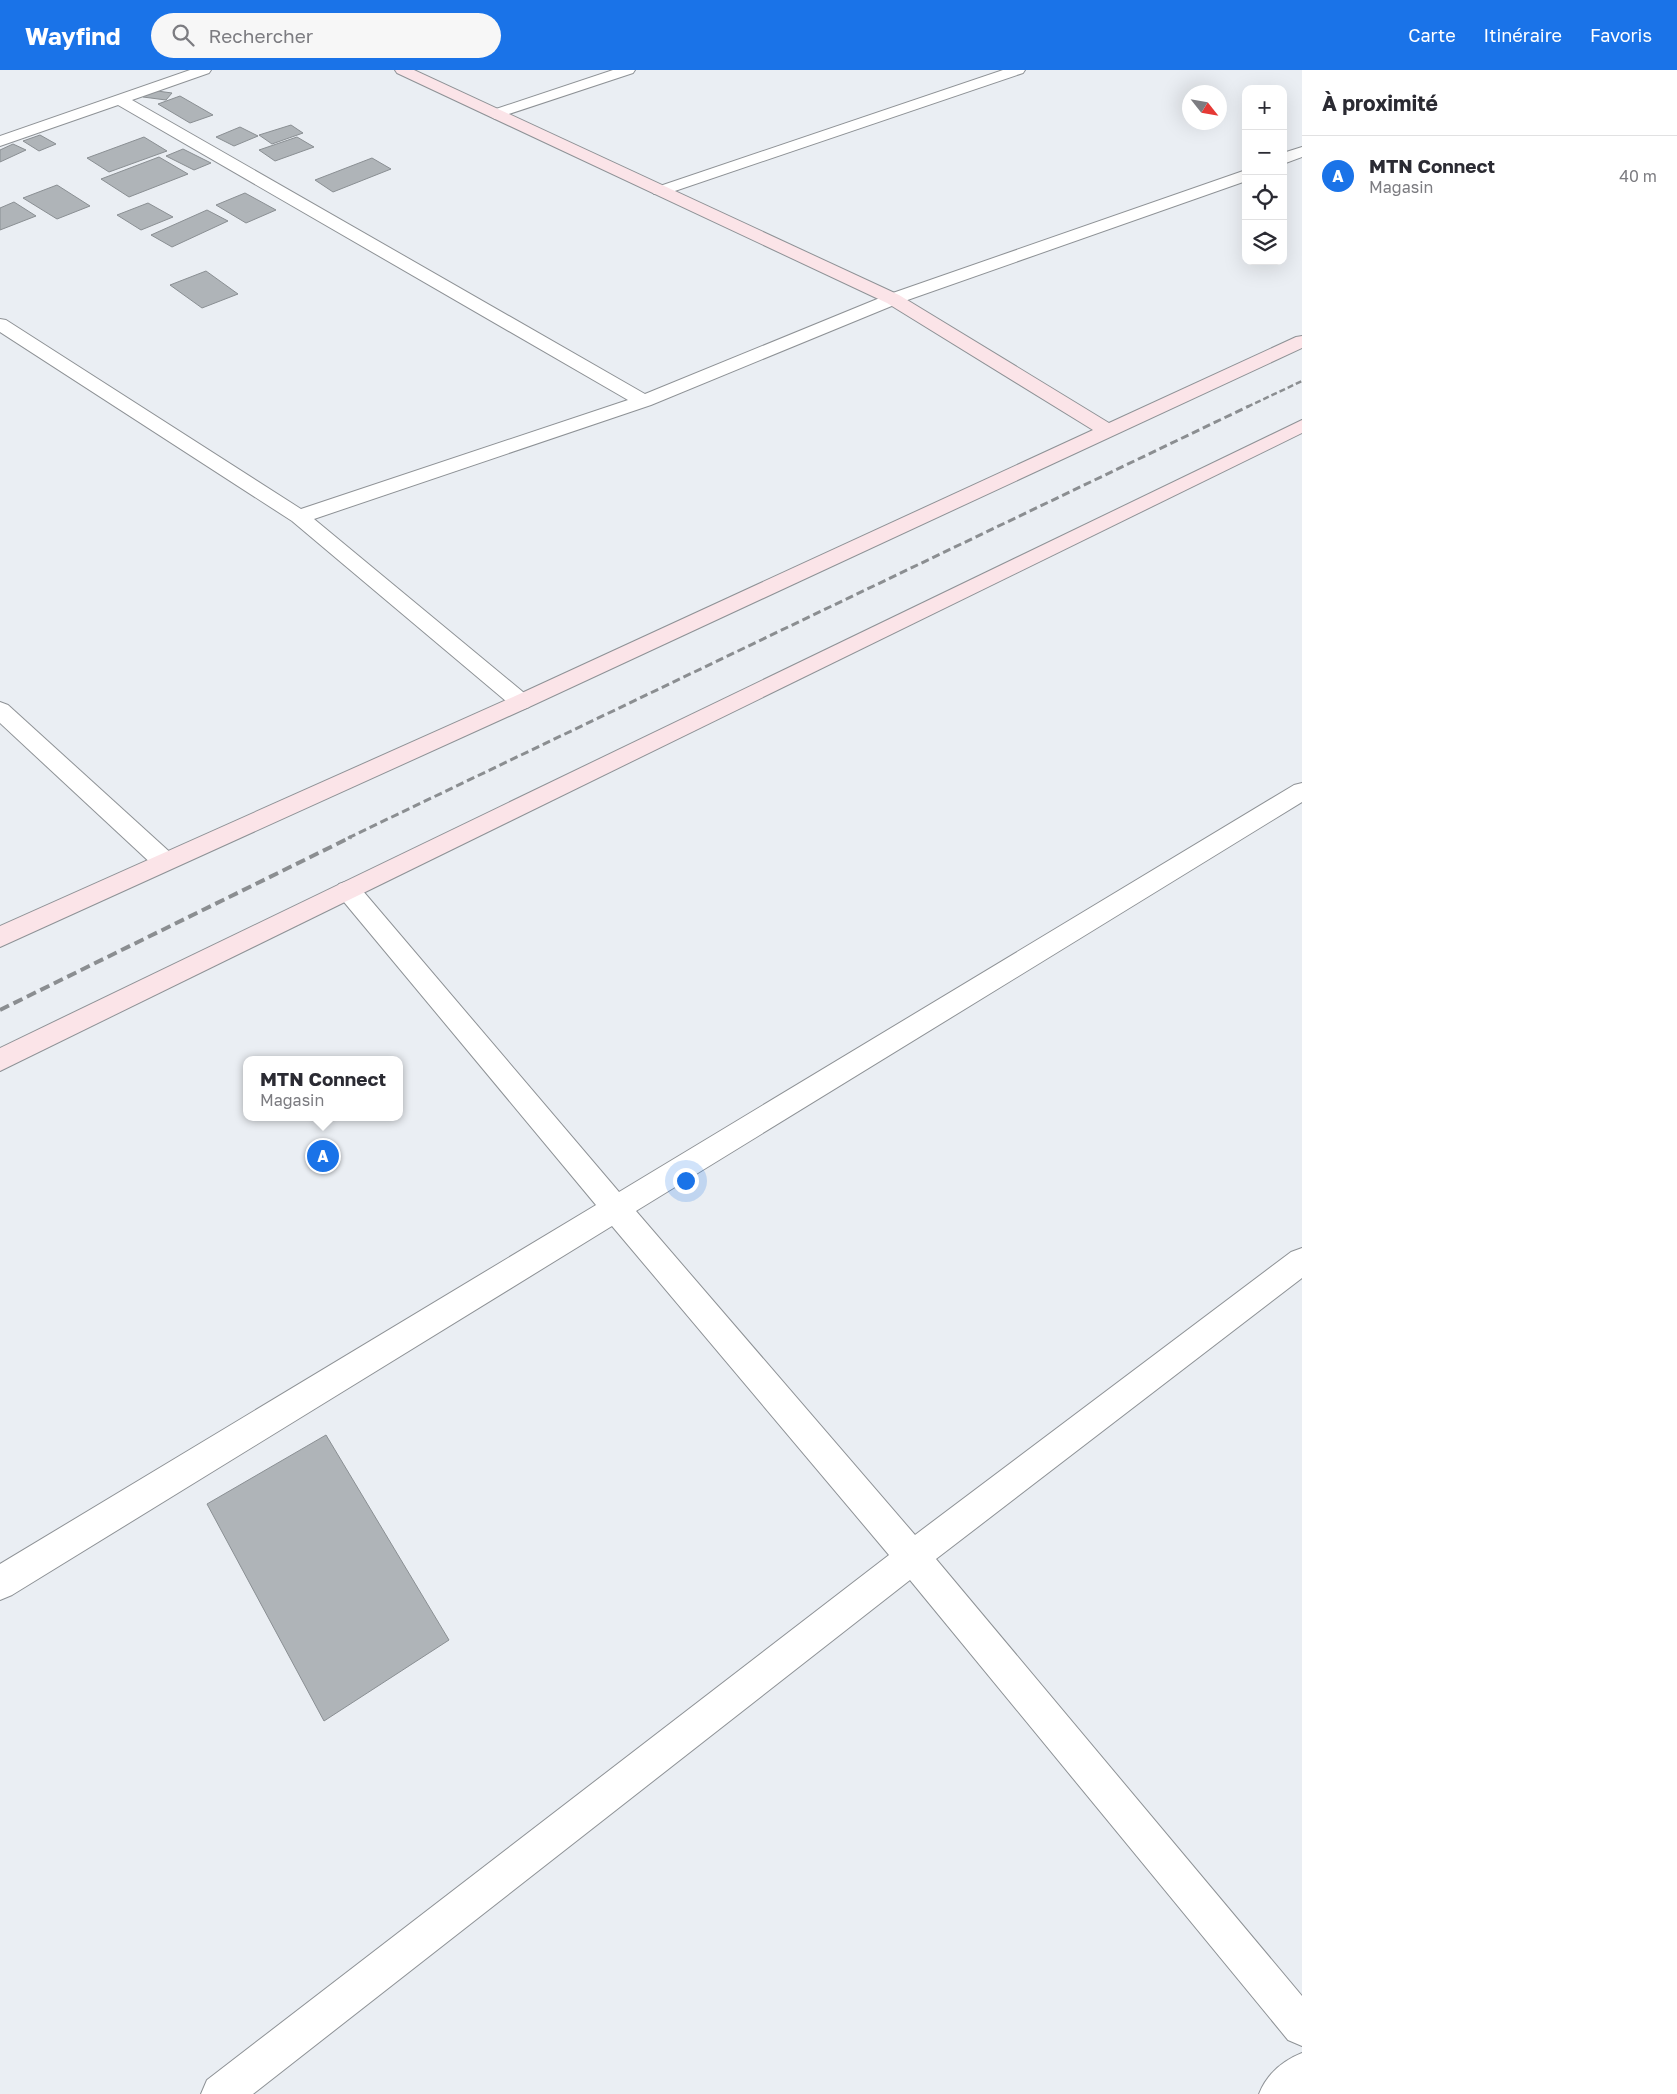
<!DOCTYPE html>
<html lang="fr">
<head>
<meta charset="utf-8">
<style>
	:root { --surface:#fff; --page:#f7f7f7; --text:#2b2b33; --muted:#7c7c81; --line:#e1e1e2; --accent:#1a73e8 }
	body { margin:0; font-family:"Golos Text",sans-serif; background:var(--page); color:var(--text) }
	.controls { position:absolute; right:15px; top:15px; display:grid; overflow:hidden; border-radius:10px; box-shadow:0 5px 20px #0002 }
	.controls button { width:45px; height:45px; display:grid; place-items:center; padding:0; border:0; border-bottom:1px solid var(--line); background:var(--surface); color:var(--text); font:25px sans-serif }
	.compass { position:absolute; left:1182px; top:15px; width:45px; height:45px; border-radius:50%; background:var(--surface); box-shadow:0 5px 20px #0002; rotate:121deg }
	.you { position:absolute; left:685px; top:1110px; width:18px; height:18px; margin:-12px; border:4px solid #fff; border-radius:50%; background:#1a73e8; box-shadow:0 0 0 8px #1a73e833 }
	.badge { display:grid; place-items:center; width:32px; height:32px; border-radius:50%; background:var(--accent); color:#fff; font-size:16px; font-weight:700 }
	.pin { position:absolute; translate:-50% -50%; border:2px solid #fff; box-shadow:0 1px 5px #0006 }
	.popup { position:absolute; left:243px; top:986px; width:160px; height:65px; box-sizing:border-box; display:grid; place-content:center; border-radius:10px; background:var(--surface); filter:drop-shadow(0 1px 4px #0005); font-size:16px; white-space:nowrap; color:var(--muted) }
	.popup b { font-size:19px; color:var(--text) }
	.popup::after { content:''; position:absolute; left:50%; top:100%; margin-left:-10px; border:10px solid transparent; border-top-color:var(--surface) }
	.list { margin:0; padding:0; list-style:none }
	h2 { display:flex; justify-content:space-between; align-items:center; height:65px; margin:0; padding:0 20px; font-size:21px }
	h2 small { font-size:16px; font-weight:400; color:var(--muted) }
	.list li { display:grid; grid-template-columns:32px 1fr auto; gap:15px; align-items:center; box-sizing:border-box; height:80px; padding:0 20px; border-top:1px solid var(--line) }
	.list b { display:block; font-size:19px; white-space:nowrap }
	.list p { margin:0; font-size:16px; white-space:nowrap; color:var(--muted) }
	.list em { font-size:16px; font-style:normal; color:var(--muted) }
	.icon { flex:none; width:28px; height:28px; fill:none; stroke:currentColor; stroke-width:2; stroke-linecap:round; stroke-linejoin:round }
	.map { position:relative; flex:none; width:1302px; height:2024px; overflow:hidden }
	header { display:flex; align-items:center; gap:30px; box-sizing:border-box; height:70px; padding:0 25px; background:var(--accent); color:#fff }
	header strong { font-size:24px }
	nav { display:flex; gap:28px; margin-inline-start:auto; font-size:18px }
	.search { width:350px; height:45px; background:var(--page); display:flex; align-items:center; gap:12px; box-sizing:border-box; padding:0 18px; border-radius:28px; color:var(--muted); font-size:19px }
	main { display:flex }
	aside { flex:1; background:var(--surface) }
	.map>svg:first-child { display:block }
	.building { fill:#afb4b8; stroke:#8a8f93 }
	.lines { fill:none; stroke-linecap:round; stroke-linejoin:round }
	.street-casing { stroke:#8e9296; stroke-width:2 }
	.secondary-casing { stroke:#8e9296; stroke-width:2 }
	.street { fill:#fff; fill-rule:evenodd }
	.secondary { fill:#fbe4e8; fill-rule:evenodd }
	.rail-far2 { stroke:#8b8e91; stroke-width:2.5; stroke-dasharray:6 3; stroke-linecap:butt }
	.rail-far1 { stroke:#8b8e91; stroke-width:3; stroke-dasharray:8 4; stroke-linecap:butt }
	.rail { stroke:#8b8e91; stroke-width:4; stroke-dasharray:10 5; stroke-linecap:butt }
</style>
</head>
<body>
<header>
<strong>Wayfind</strong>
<div class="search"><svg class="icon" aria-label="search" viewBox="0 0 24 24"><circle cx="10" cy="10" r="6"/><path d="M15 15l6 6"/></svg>Rechercher</div>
<nav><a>Carte</a><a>Itinéraire</a><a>Favoris</a></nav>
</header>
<main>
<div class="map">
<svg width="1302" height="2024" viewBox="0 0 1302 2024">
	<rect width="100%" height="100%" fill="#eaeef3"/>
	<g class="building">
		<polygon points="150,20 172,23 166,30 143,27"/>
		<polygon points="180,26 213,45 190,53 158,34"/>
		<polygon points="291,55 303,63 272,74 259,65"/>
		<polygon points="240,57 258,66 234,76 216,67"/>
		<polygon points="40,65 56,74 39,81 23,71"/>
		<polygon points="144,67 167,81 109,102 87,88"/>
		<polygon points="297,67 314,77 275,91 259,80"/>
		<polygon points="13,74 26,80 0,92 0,80"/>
		<polygon points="183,79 211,93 194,100 166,86"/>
		<polygon points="159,87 188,104 129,127 101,109"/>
		<polygon points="372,88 391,99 333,122 315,110"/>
		<polygon points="57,115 90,136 57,149 23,128"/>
		<polygon points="245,123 276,140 246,153 216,135"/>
		<polygon points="14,132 36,146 0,160 0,138"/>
		<polygon points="148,133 173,147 141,160 117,145"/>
		<polygon points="207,140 228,151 172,177 151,165"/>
		<polygon points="206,201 238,224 202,238 170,215"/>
		<polygon points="326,1365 449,1570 324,1651 207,1434"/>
	</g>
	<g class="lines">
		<g class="street-casing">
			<g id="street">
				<polygon points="190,0 211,0 209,3 132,30 645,324 887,225 1246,100 1246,111 899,233 651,335 314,449 529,627 532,632 529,637 521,640 513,637 292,451 0,262 0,249 6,250 301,439 628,330 118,35 0,76 0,66"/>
				<polygon points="613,0 635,0 633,3 500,47 495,49 487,44 490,41"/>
				<polygon points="1003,0 1025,0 1023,3 666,124 654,124 652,121 654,118"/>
				<polygon points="1302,77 1302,87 1283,94 1283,83"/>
				<polygon points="0,632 8,635 173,785 176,791 173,797 164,800 155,797 0,653"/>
				<polygon points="1302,713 1302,732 636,1141 915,1465 1291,1182 1302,1178 1302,1208 936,1489 1302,1926 1302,1976 1288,1970 910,1510 253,2024 201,2024 207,2010 889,1485 612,1156 12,1525 0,1530 0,1494 596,1135 339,826 335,820 339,814 348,811 357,814 619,1122 1294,715"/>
				<path d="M 1302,1983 L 1302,2024 L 1259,2024 C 1267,2004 1282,1991 1302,1983 Z"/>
			</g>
		</g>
		<g class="secondary-casing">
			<g id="secondary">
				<polygon points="395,0 414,0 899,225 1109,353 1296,267 1302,266 1302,278 529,637 0,877 0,856 513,627 1093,360 887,233 397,3"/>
				<polygon points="1302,350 1302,363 0,1001 0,978"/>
			</g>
		</g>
		<use href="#street" class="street"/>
		<use href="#secondary" class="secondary"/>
		<polyline class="rail-far2" points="1247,337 1302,311"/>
		<polyline class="rail-far1" points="348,768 1249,336"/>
		<polyline class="rail" points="0,940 351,767"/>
	</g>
</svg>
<div class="controls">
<button>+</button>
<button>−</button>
<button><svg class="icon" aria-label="locate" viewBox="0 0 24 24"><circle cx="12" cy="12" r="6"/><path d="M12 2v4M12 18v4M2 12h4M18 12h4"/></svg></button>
<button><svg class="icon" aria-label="layers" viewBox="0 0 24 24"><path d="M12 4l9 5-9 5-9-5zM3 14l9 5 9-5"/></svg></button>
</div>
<svg class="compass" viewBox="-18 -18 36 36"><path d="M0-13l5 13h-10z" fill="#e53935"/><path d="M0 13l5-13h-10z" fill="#7c7c81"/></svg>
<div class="you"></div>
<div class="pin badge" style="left:323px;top:1086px">A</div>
<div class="popup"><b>MTN Connect</b>Magasin</div>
</div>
<aside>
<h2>À proximité<small></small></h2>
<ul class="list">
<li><span class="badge">A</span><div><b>MTN Connect</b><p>Magasin</p></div><em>40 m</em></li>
</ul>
</aside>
</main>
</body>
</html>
